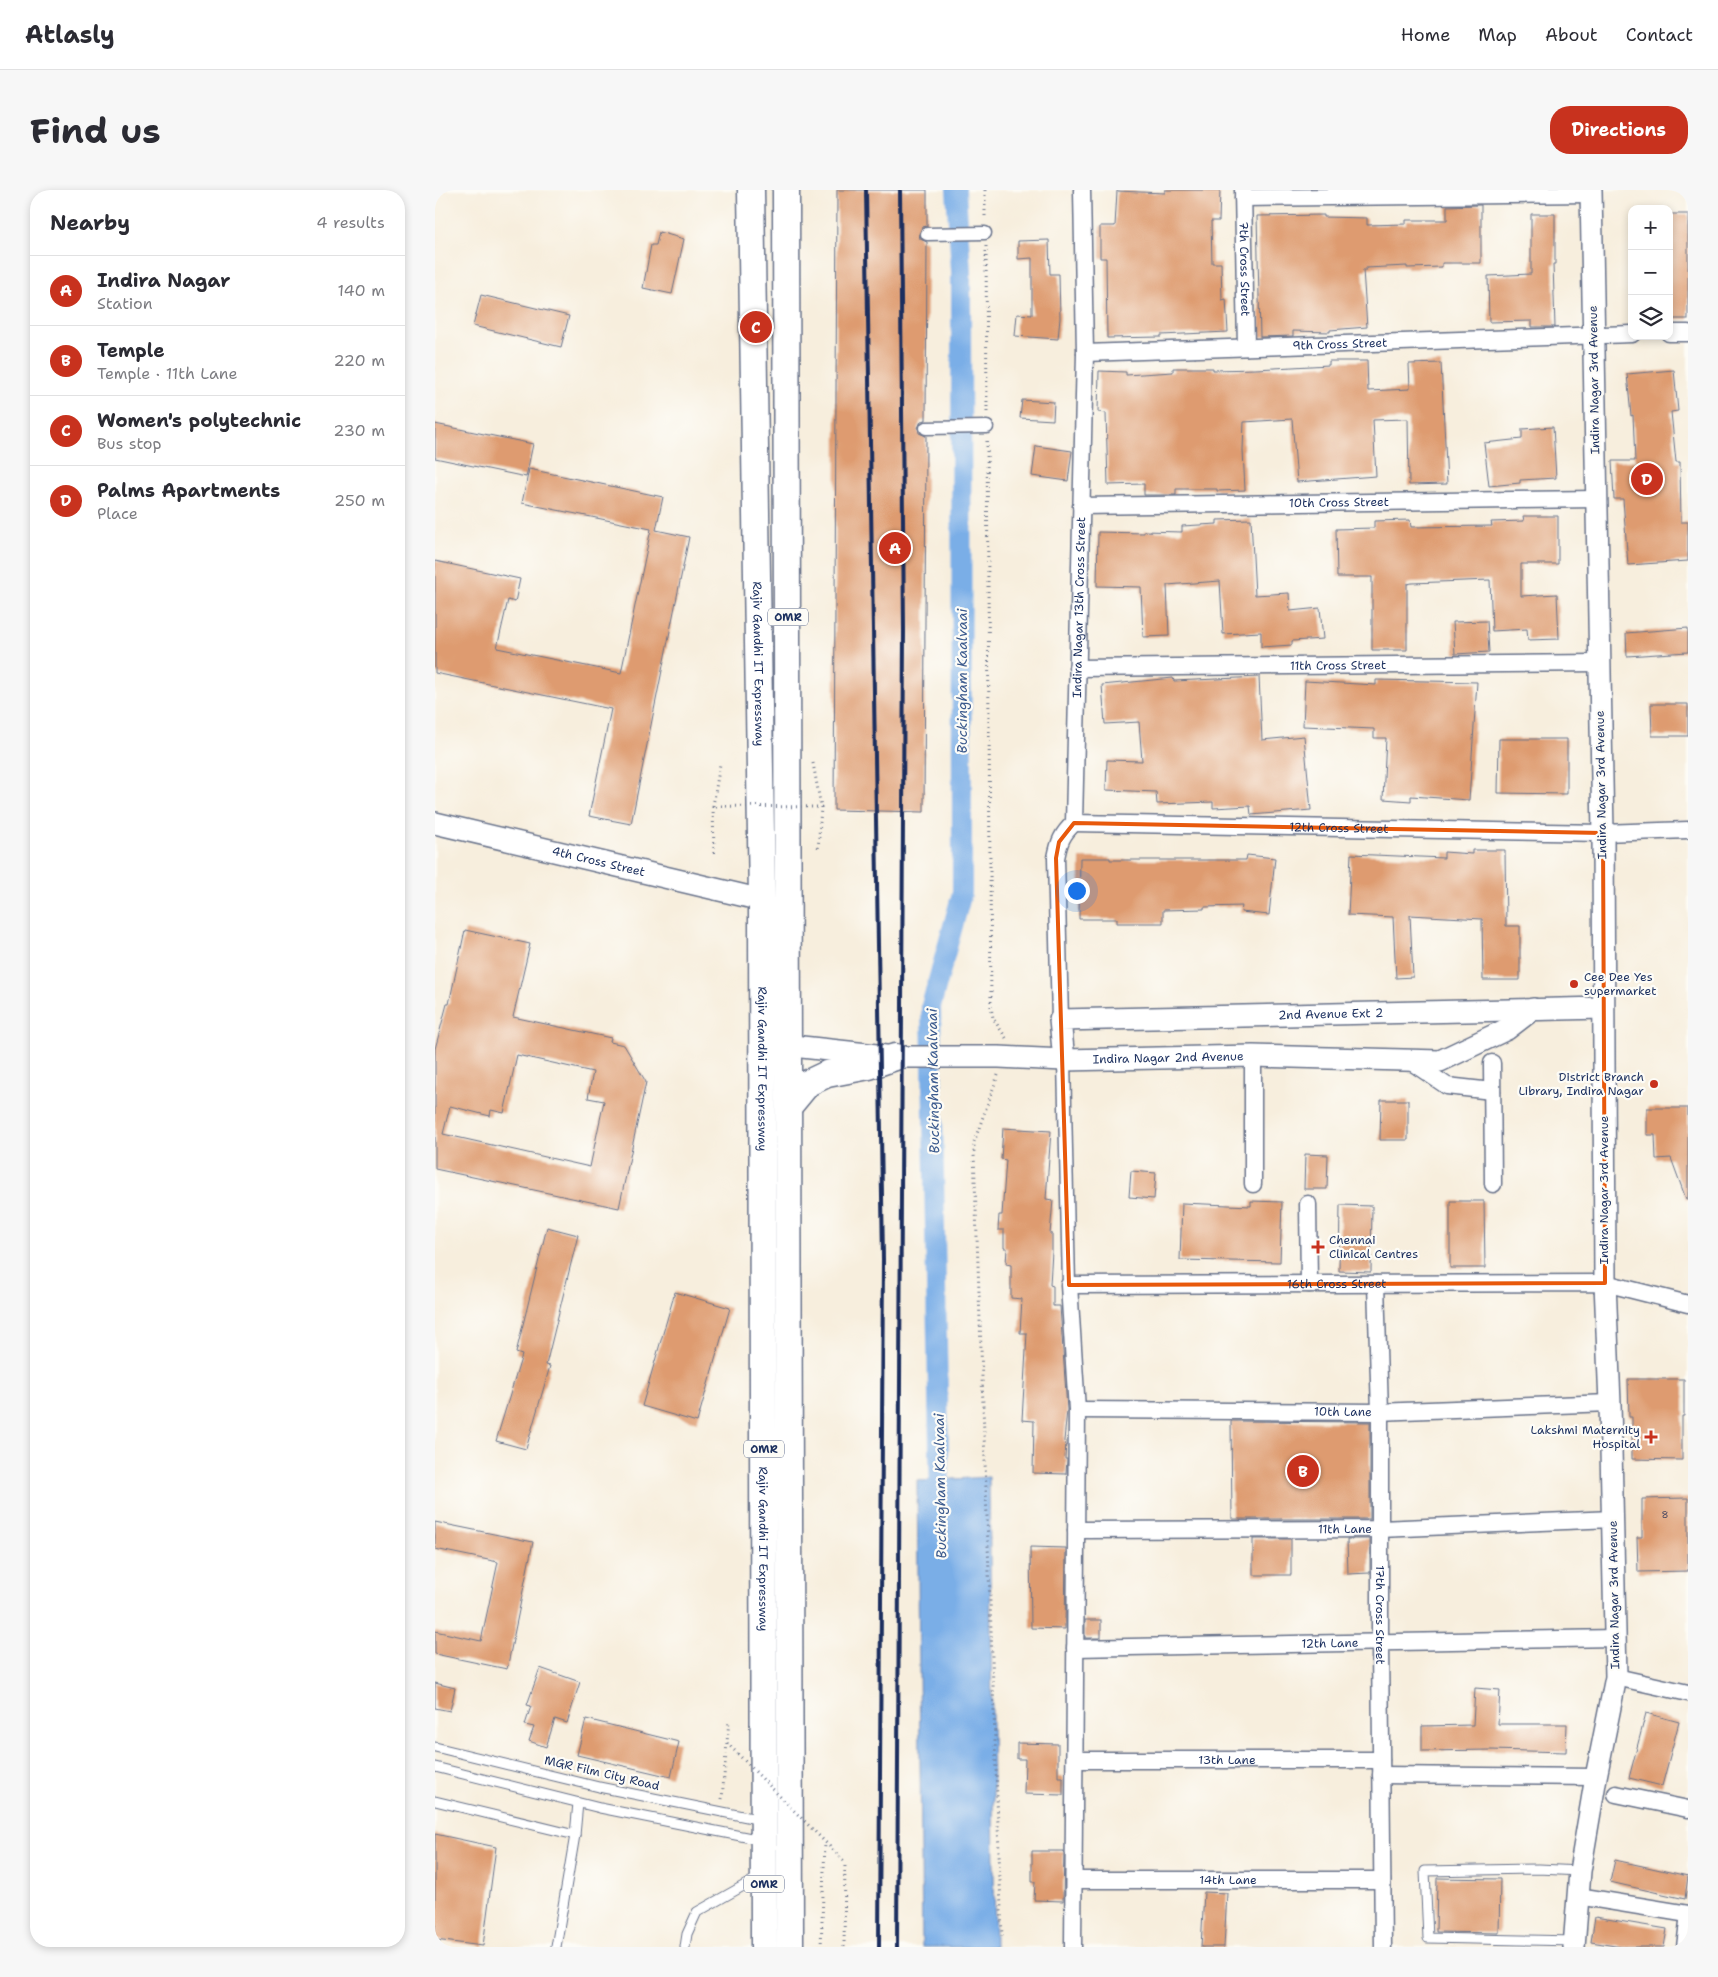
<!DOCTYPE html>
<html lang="en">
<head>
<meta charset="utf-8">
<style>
	:root { --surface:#fff; --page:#f7f7f7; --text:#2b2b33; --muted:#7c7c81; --line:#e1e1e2; --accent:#c8321e }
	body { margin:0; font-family:"Shantell Sans",sans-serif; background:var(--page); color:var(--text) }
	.controls { position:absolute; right:15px; top:15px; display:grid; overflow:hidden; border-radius:10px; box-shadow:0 2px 8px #0003 }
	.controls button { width:45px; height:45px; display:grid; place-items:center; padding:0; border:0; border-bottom:1px solid var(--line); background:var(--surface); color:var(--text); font:25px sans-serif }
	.you { position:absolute; left:641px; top:700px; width:18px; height:18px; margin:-12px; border:4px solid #fff; border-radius:50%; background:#1a73e8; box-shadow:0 0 0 8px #1a73e833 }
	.badge { display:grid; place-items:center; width:32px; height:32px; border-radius:50%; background:var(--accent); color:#fff; font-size:16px; font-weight:700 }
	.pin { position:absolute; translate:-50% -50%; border:2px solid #fff; box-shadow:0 1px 5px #0006 }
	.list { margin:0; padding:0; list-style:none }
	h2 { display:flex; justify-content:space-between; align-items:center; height:65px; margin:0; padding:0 20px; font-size:21px }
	h2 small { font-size:16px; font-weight:400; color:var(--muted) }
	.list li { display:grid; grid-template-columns:32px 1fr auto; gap:15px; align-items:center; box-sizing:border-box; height:70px; padding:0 20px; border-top:1px solid var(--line) }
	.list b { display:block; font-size:19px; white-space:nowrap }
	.list p { margin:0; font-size:16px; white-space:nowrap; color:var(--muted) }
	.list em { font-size:16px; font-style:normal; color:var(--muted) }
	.icon { flex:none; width:28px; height:28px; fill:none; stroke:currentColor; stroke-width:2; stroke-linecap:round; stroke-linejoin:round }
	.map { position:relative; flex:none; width:1253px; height:1757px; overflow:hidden; border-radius:20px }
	header { display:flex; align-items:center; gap:30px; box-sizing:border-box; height:70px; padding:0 25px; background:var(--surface); border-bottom:1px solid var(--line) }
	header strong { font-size:24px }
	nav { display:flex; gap:28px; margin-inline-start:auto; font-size:18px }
	.intro { display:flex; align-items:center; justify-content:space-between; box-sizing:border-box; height:120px; padding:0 30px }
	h1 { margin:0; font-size:35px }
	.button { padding:12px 22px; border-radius:20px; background:var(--accent); color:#fff; font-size:18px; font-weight:700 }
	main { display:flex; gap:30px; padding:0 30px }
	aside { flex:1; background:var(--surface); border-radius:20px; box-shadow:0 2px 8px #0003 }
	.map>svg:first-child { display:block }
	.water { fill:#7aaee7; stroke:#4a6ea2 }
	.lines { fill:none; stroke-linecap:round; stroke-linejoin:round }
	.canal { stroke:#7aaee7; stroke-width:20 }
	.building { fill:#de9b6f; fill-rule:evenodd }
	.service-casing { stroke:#68728a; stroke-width:11 }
	.pedestrian-casing { stroke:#68728a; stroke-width:15 }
	.minor-casing { stroke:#68728a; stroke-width:19 }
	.tertiary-casing { stroke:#68728a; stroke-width:24 }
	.primary-casing { stroke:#68728a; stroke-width:29 }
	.path { stroke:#68728a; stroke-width:3; stroke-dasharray:1 4; stroke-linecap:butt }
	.service { stroke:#fff; stroke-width:9 }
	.pedestrian { stroke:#fff; stroke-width:12 }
	.minor { stroke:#fff; stroke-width:16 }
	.tertiary { stroke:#fff; stroke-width:21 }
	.primary { stroke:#fff; stroke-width:26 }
	.rail { stroke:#1b2f5e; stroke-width:4 }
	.path-bridge { stroke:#68728a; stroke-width:3; stroke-dasharray:1 4; stroke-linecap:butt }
	.marked { fill:none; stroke:#e8590c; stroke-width:4; stroke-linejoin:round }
	.poi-dot { fill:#c8321e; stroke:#fdfcf7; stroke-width:2 }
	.labels { text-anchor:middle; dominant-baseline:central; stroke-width:4.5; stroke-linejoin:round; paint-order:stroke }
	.number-label { font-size:10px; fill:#4c4a62 }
	.shield { fill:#fdfcf7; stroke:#5f6c8c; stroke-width:1 }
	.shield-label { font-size:11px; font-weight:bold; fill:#1b2f5e }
	.street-label { font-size:12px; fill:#1b2f5e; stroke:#fdfcf7 }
	.poi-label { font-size:12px; fill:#1b2f5e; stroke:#fdfcf7; text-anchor:start }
	.water-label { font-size:14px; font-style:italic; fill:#3c5b8e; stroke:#fdfcf7 }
</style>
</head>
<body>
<header>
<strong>Atlasly</strong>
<nav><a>Home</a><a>Map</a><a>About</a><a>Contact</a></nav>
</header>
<div class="intro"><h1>Find us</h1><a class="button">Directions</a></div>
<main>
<aside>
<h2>Nearby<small>4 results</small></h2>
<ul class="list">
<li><span class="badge">A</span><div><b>Indira Nagar</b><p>Station</p></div><em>140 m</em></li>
<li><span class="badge">B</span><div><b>Temple</b><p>Temple · 11th Lane</p></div><em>220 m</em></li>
<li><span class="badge">C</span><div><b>Women's polytechnic</b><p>Bus stop</p></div><em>230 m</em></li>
<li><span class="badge">D</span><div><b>Palms Apartments</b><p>Place</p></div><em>250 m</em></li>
</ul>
</aside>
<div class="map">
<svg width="1253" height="1757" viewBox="0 0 1253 1757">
	<rect width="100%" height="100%" fill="#fdfcf7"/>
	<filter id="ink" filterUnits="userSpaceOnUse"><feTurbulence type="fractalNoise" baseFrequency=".02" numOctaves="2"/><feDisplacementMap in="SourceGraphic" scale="10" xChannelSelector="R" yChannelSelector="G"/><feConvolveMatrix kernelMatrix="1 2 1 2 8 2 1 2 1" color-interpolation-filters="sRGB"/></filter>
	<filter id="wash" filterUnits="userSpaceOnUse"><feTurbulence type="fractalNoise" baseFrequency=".0096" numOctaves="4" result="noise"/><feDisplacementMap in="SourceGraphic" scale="20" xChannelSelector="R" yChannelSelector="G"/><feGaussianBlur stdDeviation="1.12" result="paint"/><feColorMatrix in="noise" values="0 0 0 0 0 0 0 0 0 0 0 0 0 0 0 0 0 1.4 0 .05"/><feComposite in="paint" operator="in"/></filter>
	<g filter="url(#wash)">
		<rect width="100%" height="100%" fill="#f7eedd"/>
		<polygon class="water" points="554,1287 560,1757 487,1757 482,1291"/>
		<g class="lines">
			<polyline class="canal" points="505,1316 496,816 527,703 526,81 521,0"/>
		</g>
		<g id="blocks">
			<g class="building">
				<polygon points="402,0 492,0 492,36 487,37 484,44 485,49 492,52 491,230 486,231 483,238 484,243 491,246 489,622 399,620"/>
				<polygon points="730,0 785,0 784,31 776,31 777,73 786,73 787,110 791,109 793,142 726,145 726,147 672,148 671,68 665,68 665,36 680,36 682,1 730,3"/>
				<polygon points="1046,15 1046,73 1007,73 1007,77 972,78 972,76 931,78 931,80 928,80 932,137 895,140 895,142 858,141 858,146 825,147 822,26 889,25 889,27 932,28 932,35 971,34 971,30 1012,30 1012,16"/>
				<polygon points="1096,24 1120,24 1120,74 1118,74 1120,137 1097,137 1097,131 1054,132 1053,86 1096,84"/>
				<rect x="1234" y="24" width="19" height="105"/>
				<polygon points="224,42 249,49 237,104 208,98 216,55 221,55"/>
				<polygon points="614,50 615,84 624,84 625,128 623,149 580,146 582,124 597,125 597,68 583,69 583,51"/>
				<polygon points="46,105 134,126 126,157 38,136"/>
				<polygon points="894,171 932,171 933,201 975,199 974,174 1006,173 1012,294 974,295 973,229 938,230 941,286 862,292 857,229 809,232 808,260 810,300 782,301 782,299 741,299 741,305 709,305 709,294 673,295 671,223 663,222 664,181 691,182 691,185 738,182 738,178 778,178 778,180 821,179 894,175"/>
				<polygon points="1239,180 1243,221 1236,222 1241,272 1245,272 1246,332 1253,332 1253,371 1193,375 1188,309 1179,309 1177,271 1200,271 1198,225 1196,226 1192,184"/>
				<polygon points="587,210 619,212 618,230 585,228"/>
				<polygon points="0,234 98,254 91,287 0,268"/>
				<polygon points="1118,237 1121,288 1085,290 1085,293 1054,296 1049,253 1087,249 1087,239"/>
				<polygon points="601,256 637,261 633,291 597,286"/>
				<polygon points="94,279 228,307 221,340 254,347 196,634 154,626 176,519 0,483 0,371 85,389 80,412 73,410 62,458 186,483 216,339 87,313"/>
				<polygon points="1088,326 1123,326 1123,374 1086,374 1086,406 1122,404 1124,449 1093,450 1092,439 1057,441 1055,390 977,393 972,394 972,460 937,460 937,387 902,387 901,339 939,338 939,331 975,330 976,337 1057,336 1056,332 1089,331"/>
				<polygon points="816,329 820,405 854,403 855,421 885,418 888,449 857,451 857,455 826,457 826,442 788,444 785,391 732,395 734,446 708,447 706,397 662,396 663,342 709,343 709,341 747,342 747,336 782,334 782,330"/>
				<polygon points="1052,431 1054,462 1020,464 1018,432"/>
				<polygon points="1253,438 1253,462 1192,466 1191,443"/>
				<polygon points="824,487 827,550 869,546 876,620 816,625 815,616 778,618 778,612 722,614 721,602 671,600 672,570 707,571 704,532 670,534 667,495 738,488 739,491"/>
				<polygon points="941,490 1042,492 1034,610 976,606 976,611 948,609 951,548 939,548 939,539 868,536 870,491 941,495"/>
				<polygon points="1216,514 1253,514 1253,546 1217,546"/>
				<polygon points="1064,549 1132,549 1132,604 1063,603"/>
				<polygon points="1037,660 1070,660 1071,736 1085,736 1085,790 1048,790 1047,729 975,725 978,787 961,788 958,727 913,725 916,664 1009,668 1009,662 1037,664"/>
				<polygon points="812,665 840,668 834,725 806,722 807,716 769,717 769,719 728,720 728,733 682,733 682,729 644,729 645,668 675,668 675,670 811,670"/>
				<path d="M 30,740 L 95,754 L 78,827 L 176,848 L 175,852 L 189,855 L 211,892 L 184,1018 L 0,979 L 0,859 L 12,814 L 14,814 ZM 82,865 L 158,882 L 153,908 L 169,911 L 155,977 L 8,944 L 15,916 L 55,926 L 56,920 L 69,923 Z"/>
				<polygon points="946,910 973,910 973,950 945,950"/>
				<polygon points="1212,918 1253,918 1253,1009 1251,1009 1236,968 1221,969 1220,945 1212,945"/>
				<polygon points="568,938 616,941 611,1009 618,1010 615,1044 617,1044 617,1061 615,1095 618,1096 618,1116 625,1116 632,1220 629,1251 631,1251 630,1269 632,1269 631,1284 598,1283 599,1231 587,1230 592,1143 585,1143 587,1109 576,1108 576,1075 571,1074 572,1058 569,1058 569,1040 563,1040 564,1025 567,1025 571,970 566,969"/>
				<polygon points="870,964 893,965 892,999 869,999"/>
				<polygon points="696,981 721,983 719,1009 694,1007"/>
				<polygon points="816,1011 847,1012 845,1072 745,1070 747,1013 816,1016"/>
				<polygon points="1015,1011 1049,1011 1050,1078 1015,1078"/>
				<polygon points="905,1015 937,1016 936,1082 904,1081"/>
				<polygon points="112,1037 143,1045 111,1175 115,1176 91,1259 61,1251 87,1165 81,1163"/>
				<polygon points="240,1102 295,1118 262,1232 207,1216"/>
				<polygon points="1193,1189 1249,1189 1249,1226 1247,1226 1247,1270 1197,1269 1197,1227 1194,1227"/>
				<polygon points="796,1231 935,1232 935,1329 797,1329"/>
				<polygon points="1253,1308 1253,1381 1203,1382 1202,1347 1207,1347 1207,1309"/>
				<polygon points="0,1332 98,1352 72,1479 0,1464 0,1441 46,1451 63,1372 0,1359"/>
				<rect x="818" y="1349" width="38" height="36"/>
				<polygon points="912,1349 935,1349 935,1383 913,1384"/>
				<polygon points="595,1357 631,1358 630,1439 596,1438"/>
				<rect x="650" y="1430" width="16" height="18"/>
				<polygon points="105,1478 145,1492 132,1533 120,1529 111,1557 94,1551 99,1537 90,1535 96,1516 92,1515"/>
				<polygon points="0,1493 20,1498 15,1521 0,1518"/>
				<polygon points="1040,1498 1065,1500 1063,1534 1132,1534 1131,1562 1056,1560 987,1561 987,1536 1038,1535"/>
				<polygon points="1211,1523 1244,1532 1227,1596 1194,1588"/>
				<polygon points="151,1529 244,1552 236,1587 142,1565"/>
				<polygon points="582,1553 623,1554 623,1587 628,1587 628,1605 589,1604 590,1569 582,1569"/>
				<polygon points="0,1644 61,1657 48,1756 0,1750"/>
				<polygon points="597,1661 629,1661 628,1711 599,1710 600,1692 597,1692"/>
				<polygon points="1180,1670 1253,1686 1250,1709 1175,1692"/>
				<polygon points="1002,1688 1065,1689 1064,1743 1001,1742"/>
				<polygon points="769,1702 792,1703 789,1757 766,1757"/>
				<polygon points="1160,1727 1232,1739 1229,1757 1186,1757 1156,1752"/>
			</g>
		</g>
	</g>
	<g filter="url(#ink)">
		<use href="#blocks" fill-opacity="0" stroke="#68728a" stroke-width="1"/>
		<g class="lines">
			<g class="service-casing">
				<g id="service">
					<polyline points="0,1557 164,1597 327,1630"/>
					<polyline points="0,1577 165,1618 326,1650"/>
					<polyline points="0,1611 140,1645"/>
					<polyline points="1139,1751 993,1748 990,1681 1104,1679 1145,1681"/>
					<polyline points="121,1757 140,1645 143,1613"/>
					<polyline points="250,1757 252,1744 262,1722 326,1686"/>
				</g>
			</g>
			<g class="pedestrian-casing">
				<g id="pedestrian">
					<polyline points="492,44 550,43"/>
					<polyline points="491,238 552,237"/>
					<polyline points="629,870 634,1095"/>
				</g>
			</g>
			<g class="minor-casing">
				<g id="minor">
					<path id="s1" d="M 808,0 L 811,157"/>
					<polyline points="808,8 1156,4"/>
					<polyline points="1234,143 1253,143"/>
					<path id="s2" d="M 650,163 L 1197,144"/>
					<path id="s3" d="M 646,316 L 1161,309"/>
					<path id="s4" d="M 642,478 L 1164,473"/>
					<path id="s5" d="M 639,633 L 1168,643 L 1253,640"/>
					<path id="s6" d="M 625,830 L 621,668 C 624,652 627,644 639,633 L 650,163 L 647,0"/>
					<polyline points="818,866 818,994"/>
					<polyline points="975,871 1012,896 1057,901"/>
					<polyline points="1057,873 1058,994"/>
					<polyline points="873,1014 874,1094"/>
					<path id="s7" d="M 941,1094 L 945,1222 L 945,1454 L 948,1757"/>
					<path id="s8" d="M 642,1220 L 942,1222 L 1175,1213"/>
					<path id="s9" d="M 641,1340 L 945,1339 L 1178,1329"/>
					<path id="s10" d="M 640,1458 L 1180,1448"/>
					<polyline points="1181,1487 1253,1503"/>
					<path id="s11" d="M 640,1570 L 946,1570"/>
					<polyline points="946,1585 1161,1587"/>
					<polyline points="1181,1604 1253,1619"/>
					<path id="s12" d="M 639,1690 L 947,1690"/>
					<polyline points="1143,1706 1253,1724"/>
					<path id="s13" d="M 638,1757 L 642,1220 L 634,1095 L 1170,1093 L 1253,1114"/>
					<polyline points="1250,1757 1253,1732"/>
				</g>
			</g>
			<g class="tertiary-casing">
				<g id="tertiary">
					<path id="s14" d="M 0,633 L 327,710"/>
					<path id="s15" d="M 339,854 L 460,867 L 564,867 L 629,870 L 818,866 L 1005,871 L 1072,839 L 1098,819"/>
					<path id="s16" d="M 629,870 L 625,830 L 1168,818"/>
					<polyline points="1139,1757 1145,1681 1161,1587 1181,1487 1175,1213 1170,1093 1168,643 1156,0"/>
				</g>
			</g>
			<g class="primary-casing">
				<g id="primary">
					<path id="s17" d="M 316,0 L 327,710 L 329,1757"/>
					<polyline points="351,0 355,1757"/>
					<polyline points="354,916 373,893 392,884 434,876 460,867"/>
				</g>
			</g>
			<g class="path">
				<polyline points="550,0 550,30"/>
				<polyline points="551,56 552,222"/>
				<polyline points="552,251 556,817 558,828 571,848"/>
				<polyline points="378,573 386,617"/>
				<polyline points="278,616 285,574"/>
				<polyline points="563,885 539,952 539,963 567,1747"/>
				<polyline points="287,1609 294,1530"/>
				<polyline points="386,1757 390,1653"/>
				<polyline points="409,1757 410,1672"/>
			</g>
			<use href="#service" class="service"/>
			<use href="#pedestrian" class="pedestrian"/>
			<use href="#minor" class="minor"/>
			<use href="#tertiary" class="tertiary"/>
			<use href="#primary" class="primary"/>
			<g class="rail">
				<polyline points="431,0 448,1069 444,1757"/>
				<polyline points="462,1757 469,440 465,0"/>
			</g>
			<g class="path-bridge">
				<polyline points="279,663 278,616 386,617 383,661"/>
				<polyline points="292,1553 410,1672"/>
			</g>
		</g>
	</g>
	<path class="marked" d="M 639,633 L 1168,643 L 1170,1093 L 634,1095 L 621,668 L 624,652 Z"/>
	<g class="poi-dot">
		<circle cx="1139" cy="794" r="5"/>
		<circle cx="1219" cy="894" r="5"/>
		<path d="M880.5 1049.5h5v5h5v5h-5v5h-5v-5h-5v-5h5z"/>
		<path d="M1213.5 1239.5h5v5h5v5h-5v5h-5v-5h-5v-5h5z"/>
	</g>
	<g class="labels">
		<g class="number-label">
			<text x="1230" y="1324">8</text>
		</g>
		<g class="shield">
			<rect x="333" y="418.5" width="40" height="17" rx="4"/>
			<rect x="309" y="1250.5" width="40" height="17" rx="4"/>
			<rect x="309" y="1685.5" width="40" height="17" rx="4"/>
		</g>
		<g class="shield-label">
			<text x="353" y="427">OMR</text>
			<text x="329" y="1259">OMR</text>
			<text x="329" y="1694">OMR</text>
		</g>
		<g class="street-label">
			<text stroke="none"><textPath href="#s1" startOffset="79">7th Cross Street</textPath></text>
			<text stroke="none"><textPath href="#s2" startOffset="255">9th Cross Street</textPath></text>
			<text transform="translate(1159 190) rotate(-91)">Indira Nagar 3rd Avenue</text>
			<text stroke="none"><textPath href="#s3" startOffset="258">10th Cross Street</textPath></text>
			<text stroke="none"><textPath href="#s6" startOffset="418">Indira Nagar 13th Cross Street</textPath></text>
			<text stroke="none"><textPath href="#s17" startOffset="474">Rajiv Gandhi IT Expressway</textPath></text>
			<text stroke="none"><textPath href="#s4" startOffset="261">11th Cross Street</textPath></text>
			<text transform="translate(1166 595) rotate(-91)">Indira Nagar 3rd Avenue</text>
			<text stroke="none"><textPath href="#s5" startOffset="265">12th Cross Street</textPath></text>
			<text stroke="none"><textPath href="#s14" startOffset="168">4th Cross Street</textPath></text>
			<text stroke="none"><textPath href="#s16" startOffset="311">2nd Avenue Ext 2</textPath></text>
			<text stroke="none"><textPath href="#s15" startOffset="395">Indira Nagar 2nd Avenue</textPath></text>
			<text stroke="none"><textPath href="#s17" startOffset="879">Rajiv Gandhi IT Expressway</textPath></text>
			<text transform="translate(1169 1000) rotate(-90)">Indira Nagar 3rd Avenue</text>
			<text stroke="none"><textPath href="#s13" startOffset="930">16th Cross Street</textPath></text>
			<text stroke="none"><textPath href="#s8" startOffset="266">10th Lane</textPath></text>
			<text stroke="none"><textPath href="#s9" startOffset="269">11th Lane</textPath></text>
			<text stroke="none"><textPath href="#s17" startOffset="1359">Rajiv Gandhi IT Expressway</textPath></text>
			<text transform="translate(1179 1405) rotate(-91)">Indira Nagar 3rd Avenue</text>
			<text stroke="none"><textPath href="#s7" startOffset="331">17th Cross Street</textPath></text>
			<text stroke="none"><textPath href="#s10" startOffset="255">12th Lane</textPath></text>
			<text stroke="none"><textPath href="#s11" startOffset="152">13th Lane</textPath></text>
			<text transform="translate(167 1583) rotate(13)">MGR Film City Road</text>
			<text stroke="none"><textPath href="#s12" startOffset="154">14th Lane</textPath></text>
		</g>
		<g class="poi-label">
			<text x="1149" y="787">Cee Dee Yes<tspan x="1149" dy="14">supermarket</tspan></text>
			<text x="1209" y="887" text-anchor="end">District Branch<tspan x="1209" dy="14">Library, Indira Nagar</tspan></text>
			<text x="894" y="1050">Chennai<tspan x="894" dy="14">Clinical Centres</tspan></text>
			<text x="1205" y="1240" text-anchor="end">Lakshmi Maternity<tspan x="1205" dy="14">Hospital</tspan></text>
		</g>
		<g class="water-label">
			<text transform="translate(527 491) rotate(-90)">Buckingham Kaalvaai</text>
			<text transform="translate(498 891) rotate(-91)">Buckingham Kaalvaai</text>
			<text transform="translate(505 1296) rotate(-91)">Buckingham Kaalvaai</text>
		</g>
	</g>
</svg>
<div class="controls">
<button>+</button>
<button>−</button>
<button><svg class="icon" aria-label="layers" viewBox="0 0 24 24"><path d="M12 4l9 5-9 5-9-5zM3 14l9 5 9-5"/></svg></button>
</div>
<div class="you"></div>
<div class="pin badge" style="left:460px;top:358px">A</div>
<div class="pin badge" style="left:868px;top:1281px">B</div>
<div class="pin badge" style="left:321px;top:137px">C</div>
<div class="pin badge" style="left:1212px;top:289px">D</div>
</div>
</main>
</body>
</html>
